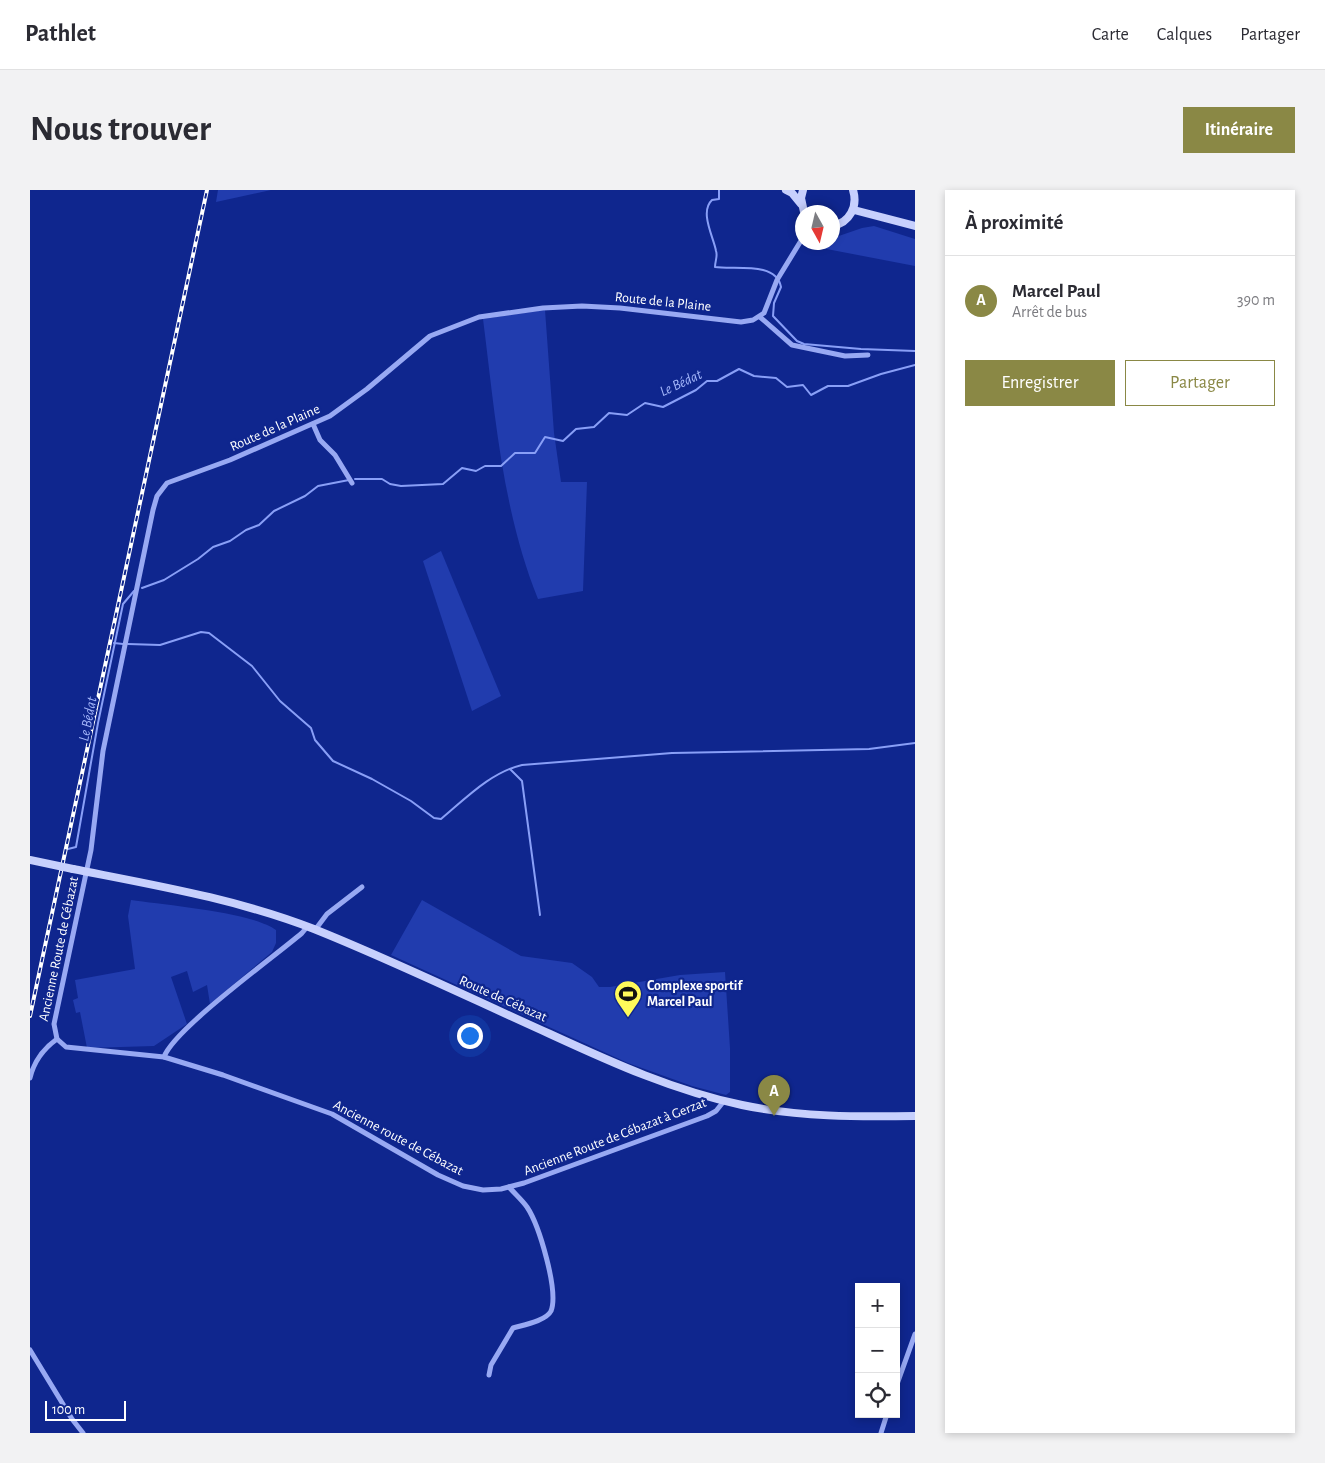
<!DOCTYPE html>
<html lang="fr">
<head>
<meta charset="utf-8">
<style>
	:root { --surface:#fff; --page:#f2f2f3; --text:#2b2b33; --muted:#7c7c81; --line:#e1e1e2; --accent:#8a8845 }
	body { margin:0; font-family:"Alegreya Sans",sans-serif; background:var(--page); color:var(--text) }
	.controls { position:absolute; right:15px; bottom:15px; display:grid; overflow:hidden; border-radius:0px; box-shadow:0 2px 8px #0003 }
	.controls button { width:45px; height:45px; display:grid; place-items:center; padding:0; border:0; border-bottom:1px solid var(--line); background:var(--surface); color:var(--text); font:25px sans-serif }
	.compass { position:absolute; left:765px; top:15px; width:45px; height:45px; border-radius:50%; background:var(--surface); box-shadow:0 2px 8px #0003; rotate:172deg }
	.scale { position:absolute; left:15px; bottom:12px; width:81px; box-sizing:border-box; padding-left:5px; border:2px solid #fff; border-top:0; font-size:14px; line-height:18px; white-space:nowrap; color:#fff; -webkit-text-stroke:4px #0f268e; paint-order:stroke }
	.you { position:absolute; left:439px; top:845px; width:18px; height:18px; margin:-12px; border:4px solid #fff; border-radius:50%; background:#1a73e8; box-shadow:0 0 0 8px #1a73e833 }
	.badge { display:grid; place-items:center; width:32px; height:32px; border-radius:50%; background:var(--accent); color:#fff; font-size:16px; font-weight:700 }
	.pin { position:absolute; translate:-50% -41px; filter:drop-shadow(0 1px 2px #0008) }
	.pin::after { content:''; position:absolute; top:26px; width:18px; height:15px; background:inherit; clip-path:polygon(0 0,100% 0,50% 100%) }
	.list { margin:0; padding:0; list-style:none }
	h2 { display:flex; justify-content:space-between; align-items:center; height:65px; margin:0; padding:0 20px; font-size:21px }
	h2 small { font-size:16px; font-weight:400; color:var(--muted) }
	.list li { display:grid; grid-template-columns:32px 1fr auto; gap:15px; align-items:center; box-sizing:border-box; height:90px; padding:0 20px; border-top:1px solid var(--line) }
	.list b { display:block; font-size:19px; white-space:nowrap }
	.list p { margin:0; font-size:16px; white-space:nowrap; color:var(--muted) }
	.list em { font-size:16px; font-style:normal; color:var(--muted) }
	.actions { display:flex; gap:10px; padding:15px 20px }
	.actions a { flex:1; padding:11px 0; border:1px solid var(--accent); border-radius:0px; text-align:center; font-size:18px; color:var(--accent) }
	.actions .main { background:var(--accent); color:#fff }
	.icon { flex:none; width:28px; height:28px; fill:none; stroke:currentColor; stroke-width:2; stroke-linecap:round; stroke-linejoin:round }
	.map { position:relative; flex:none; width:885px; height:1243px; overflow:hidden; border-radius:0px }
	header { display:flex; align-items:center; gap:30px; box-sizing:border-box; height:70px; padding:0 25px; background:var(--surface); border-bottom:1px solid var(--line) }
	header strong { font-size:24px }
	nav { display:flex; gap:28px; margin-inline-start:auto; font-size:18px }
	.intro { display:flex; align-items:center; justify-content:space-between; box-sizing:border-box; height:120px; padding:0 30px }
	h1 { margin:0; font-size:35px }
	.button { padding:12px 22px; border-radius:0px; background:var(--accent); color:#fff; font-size:18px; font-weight:700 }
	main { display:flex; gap:30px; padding:0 30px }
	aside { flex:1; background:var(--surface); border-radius:0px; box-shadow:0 2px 8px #0003 }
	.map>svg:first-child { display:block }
	.green { fill:#213cae }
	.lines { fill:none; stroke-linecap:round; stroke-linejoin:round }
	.stream { stroke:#899ff7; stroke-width:2 }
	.street { stroke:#98a9f3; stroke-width:5 }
	.secondary { stroke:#c7d0fd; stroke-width:8 }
	.rail-casing { stroke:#fff; stroke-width:4 }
	.rail { stroke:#0f268e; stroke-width:2; stroke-dasharray:5.5; stroke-linecap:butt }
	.secondary-bridge { stroke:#c7d0fd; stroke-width:8 }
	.labels { text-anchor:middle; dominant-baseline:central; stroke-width:4.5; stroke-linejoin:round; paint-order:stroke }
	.street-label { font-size:14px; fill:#fff; stroke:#0f268e }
	.poi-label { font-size:14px; font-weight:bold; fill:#fff; stroke:#0f268e; text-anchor:start }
	.water-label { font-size:15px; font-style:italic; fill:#a3b5fa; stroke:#0f268e }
</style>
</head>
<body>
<header>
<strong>Pathlet</strong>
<nav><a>Carte</a><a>Calques</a><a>Partager</a></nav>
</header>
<div class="intro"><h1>Nous trouver</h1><a class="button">Itinéraire</a></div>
<main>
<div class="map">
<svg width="885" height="1243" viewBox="0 0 885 1243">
	<rect width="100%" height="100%" fill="#0f268e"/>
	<g class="green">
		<polygon points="188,0 241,0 186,12"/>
		<polygon points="844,36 885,49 885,76 781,56 783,53 802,52 803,48 832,38"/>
		<path d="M 515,120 L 524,243 L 531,292 L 557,292 L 553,401 L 508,409 C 472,320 465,223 453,129 Z"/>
		<polygon points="411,361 471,506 442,521 393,371"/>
		<path d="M 101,710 C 134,715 222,722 246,740 L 246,753 L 242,762 L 180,814 L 177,795 L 163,802 L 157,781 L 141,787 L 157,834 L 124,856 L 57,858 L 50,822 L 46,823 L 43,810 L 48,808 L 45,790 L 105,779 L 98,726 Z"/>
		<polygon points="392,710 491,766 542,773 562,787 569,797 580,797 650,785 695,782 700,858 700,902 696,905 662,896 598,873 361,765"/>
	</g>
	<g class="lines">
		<g class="stream">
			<path d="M 689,0 L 689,9 L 682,10 C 669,22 684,48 686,61 C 688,66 685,71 685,77 C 704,80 746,71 751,97 L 744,113 L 743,126 L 767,151 L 774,154 L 831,159 L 885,161"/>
			<polyline points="325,289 352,289 360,294 371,296 413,294 432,278 446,281 455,276 471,276 485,263 505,263 515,247 533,251 546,239 564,237 579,223 597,225 615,213 633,217 666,200 677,191 687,191 709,179 724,186 746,188 757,197 773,195 781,205 798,196 818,196 851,184 885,175"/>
			<polyline points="112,398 134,390 168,369 183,357 200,351 216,340 229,335 244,321 275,306 288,296 319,290"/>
			<polyline points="84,453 93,454"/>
			<path d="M 98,454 L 130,455 L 171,442 L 179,443 L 222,476 L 250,511 L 281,538 L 285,550 L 303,571 L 342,589 L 381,611 L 404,628 L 411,629 C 435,609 461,582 492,575 L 642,563 L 839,559 L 885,553"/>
			<polyline points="480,579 492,591 510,725"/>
			<polyline points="38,659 46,657 68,533 93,414 104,401"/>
		</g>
		<g class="street">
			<polyline points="730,127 762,155 815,166 838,165"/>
			<polyline points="283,234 290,250 305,265 322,293"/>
			<polyline points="285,740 297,724 332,697"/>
			<path d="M 134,867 C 144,839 244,767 272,743 L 277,737"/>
			<path d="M 0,888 C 4,871 13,859 27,849"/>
			<polyline points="694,911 686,921 677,926 494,993 471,999 453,1000 433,996 408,985 302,924 193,885 134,867 36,857 27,849 24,834 61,660 73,561 123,320 127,306 137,293 200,270 300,226 337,199 400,146 449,127 513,118 552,116 590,118 711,132 723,130 734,123 747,90 772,49"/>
			<polyline points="0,1160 42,1229 53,1243"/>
			<path d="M 459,1185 L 461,1175 L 483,1138 C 493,1135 516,1131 521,1121 C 529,1101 509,1035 497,1017 C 492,1010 485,1004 479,997"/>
			<polyline points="866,1197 885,1144"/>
			<polyline points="851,1243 857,1224"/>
		</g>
		<g class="secondary">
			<polyline points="756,0 762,3 771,14"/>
			<polyline points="773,0 771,8 774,22"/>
			<polyline points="824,20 885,36"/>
			<path d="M 802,36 C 820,33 828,16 823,0"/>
			<path d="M 43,679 C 124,695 207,709 284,739 C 364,771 442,809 520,844 C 583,873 645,901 712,915 C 769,927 827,927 885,926"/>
		</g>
		<g class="rail-casing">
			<polyline id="rail" points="0,826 177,0"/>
		</g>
		<use href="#rail" class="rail"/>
		<polyline class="secondary-bridge" points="0,670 43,679"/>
	</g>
	<defs>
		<g id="stadium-pin" transform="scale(1.4375)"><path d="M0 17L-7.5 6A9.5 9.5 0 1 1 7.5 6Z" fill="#fffa5a" stroke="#0f268e"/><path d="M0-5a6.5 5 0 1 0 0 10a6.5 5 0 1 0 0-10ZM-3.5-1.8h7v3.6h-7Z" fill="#111"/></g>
	</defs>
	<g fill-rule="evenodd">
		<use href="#stadium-pin" x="598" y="804"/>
	</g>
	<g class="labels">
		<g class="street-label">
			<text transform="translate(633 112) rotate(6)">Route de la Plaine</text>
			<text transform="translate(245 238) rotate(-24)">Route de la Plaine</text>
			<text transform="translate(29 759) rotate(-78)">Ancienne Route de Cébazat</text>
			<text transform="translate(473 809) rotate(24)">Route de Cébazat</text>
			<text transform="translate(585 947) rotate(-21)">Ancienne Route de Cébazat à Gerzat</text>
			<text transform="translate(368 948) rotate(28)">Ancienne route de Cébazat</text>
		</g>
		<g class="poi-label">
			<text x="617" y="796">Complexe sportif<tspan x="617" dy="16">Marcel Paul</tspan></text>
		</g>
		<g class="water-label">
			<text transform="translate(651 193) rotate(-25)">Le Bédat</text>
			<text transform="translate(58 529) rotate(-79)">Le Bédat</text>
		</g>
	</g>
</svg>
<div class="controls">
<button>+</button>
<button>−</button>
<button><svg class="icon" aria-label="locate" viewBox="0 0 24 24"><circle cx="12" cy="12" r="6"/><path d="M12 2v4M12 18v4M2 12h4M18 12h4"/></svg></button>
</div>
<svg class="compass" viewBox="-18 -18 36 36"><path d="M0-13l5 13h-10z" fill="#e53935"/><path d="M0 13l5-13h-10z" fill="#7c7c81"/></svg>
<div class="scale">100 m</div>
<div class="you"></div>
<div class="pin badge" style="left:744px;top:926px">A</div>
</div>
<aside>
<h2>À proximité<small></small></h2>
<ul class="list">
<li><span class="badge">A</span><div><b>Marcel Paul</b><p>Arrêt de bus</p></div><em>390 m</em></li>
</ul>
<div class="actions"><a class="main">Enregistrer</a><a>Partager</a></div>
</aside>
</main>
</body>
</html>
